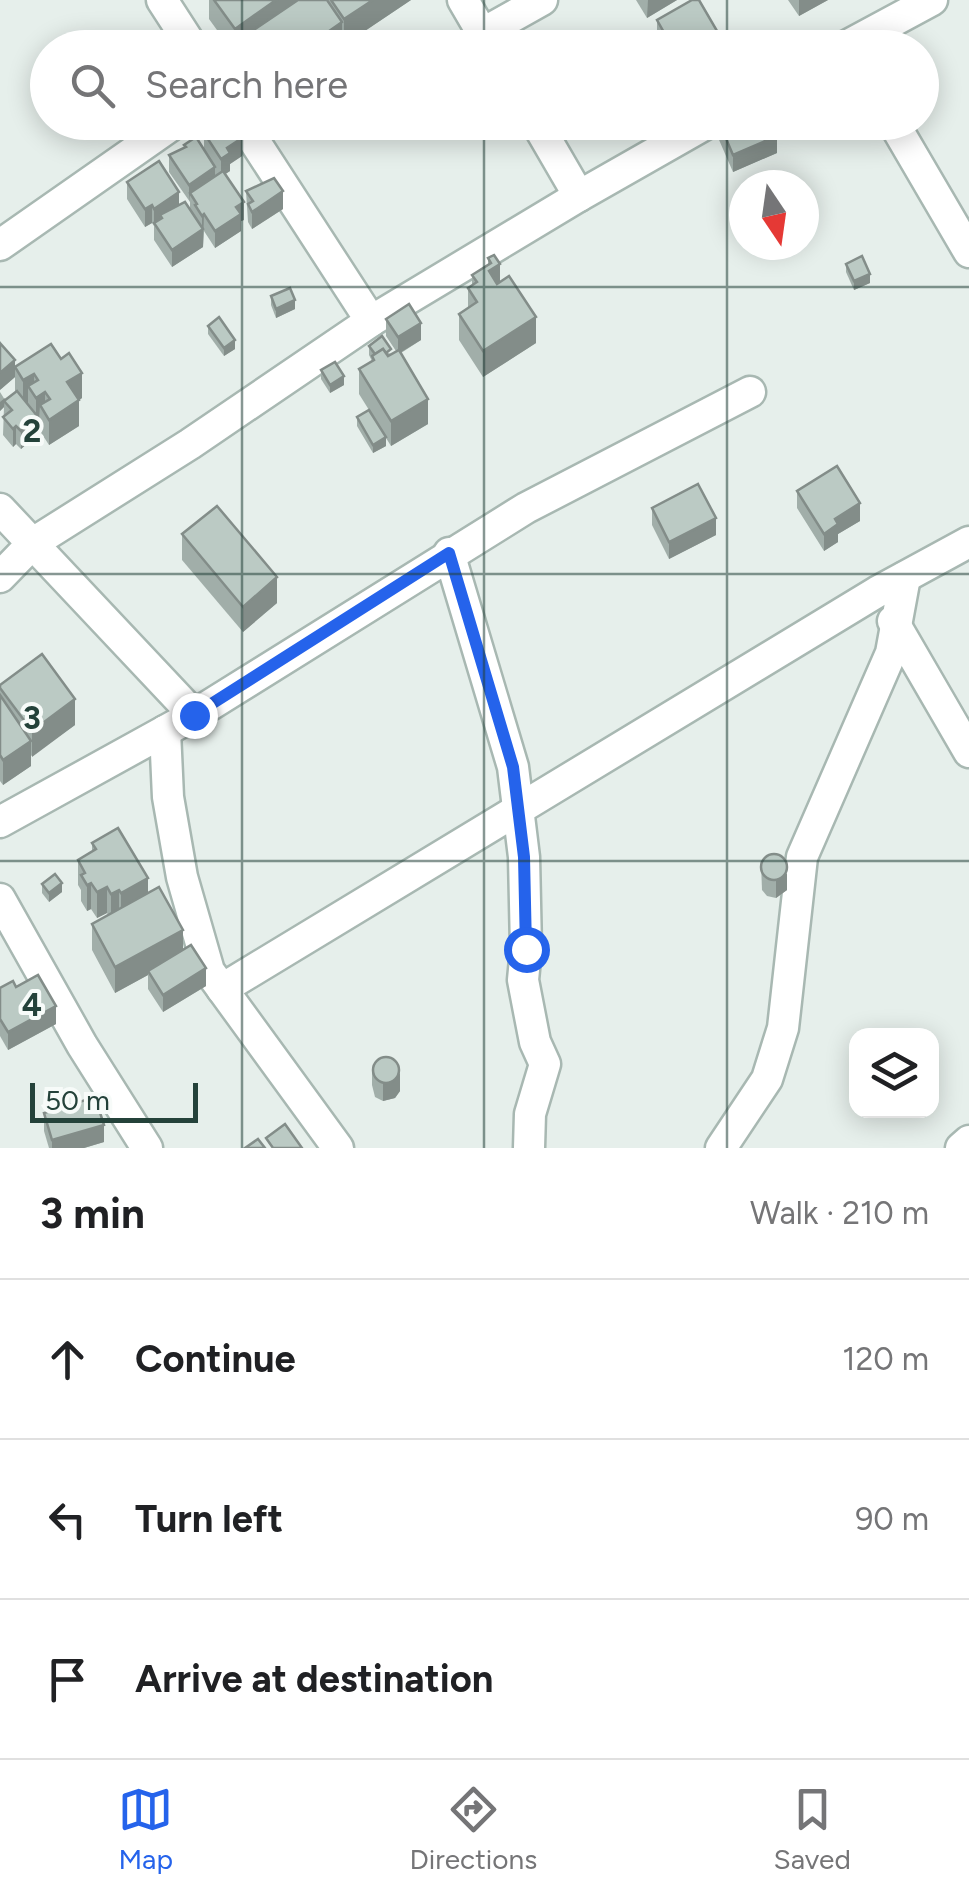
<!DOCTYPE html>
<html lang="en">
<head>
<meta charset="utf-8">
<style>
	:root { --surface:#fff; --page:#f2f2f2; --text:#202124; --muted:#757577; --line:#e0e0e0; --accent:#2563eb }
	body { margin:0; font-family:Figtree,sans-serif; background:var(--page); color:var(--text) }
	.controls { position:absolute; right:30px; bottom:30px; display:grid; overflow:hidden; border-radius:20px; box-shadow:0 5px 25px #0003 }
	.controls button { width:90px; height:90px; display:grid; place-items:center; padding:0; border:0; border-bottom:2px solid var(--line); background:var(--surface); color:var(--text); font:50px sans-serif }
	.compass { position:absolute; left:729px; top:170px; width:90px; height:90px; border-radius:50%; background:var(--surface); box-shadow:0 5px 25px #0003; rotate:167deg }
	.scale { position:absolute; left:30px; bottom:25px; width:168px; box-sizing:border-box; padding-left:10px; border:5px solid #24423a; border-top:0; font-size:28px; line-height:35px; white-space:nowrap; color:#24423a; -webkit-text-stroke:8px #f7fbf9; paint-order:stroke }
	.stop { position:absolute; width:30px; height:30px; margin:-22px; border:8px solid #2563eb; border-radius:50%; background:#fff }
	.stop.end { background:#2563eb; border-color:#fff; box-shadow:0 2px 10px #0008 }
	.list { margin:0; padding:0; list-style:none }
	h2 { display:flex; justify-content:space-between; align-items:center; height:130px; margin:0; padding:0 40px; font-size:42px }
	h2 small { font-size:32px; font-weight:400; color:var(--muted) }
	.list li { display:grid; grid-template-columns:65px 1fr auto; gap:30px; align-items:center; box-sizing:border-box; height:160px; padding:0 40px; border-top:2px solid var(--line) }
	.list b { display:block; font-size:38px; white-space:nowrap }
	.list em { font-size:32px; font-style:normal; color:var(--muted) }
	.icon { flex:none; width:55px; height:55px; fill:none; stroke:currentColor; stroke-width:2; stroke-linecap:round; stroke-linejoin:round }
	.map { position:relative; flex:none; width:969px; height:1148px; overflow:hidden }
	.search { position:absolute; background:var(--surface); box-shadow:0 5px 25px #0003; left:30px; right:30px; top:30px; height:110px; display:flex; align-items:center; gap:25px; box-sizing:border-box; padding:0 35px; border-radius:55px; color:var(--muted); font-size:38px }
	.sheet { height:610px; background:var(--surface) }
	nav { display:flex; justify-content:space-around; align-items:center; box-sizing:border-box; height:140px; border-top:2px solid var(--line); background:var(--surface); font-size:28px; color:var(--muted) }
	nav a { display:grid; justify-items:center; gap:5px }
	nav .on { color:var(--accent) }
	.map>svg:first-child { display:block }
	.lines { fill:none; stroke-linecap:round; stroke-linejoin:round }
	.minor-casing { stroke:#a8b8b2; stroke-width:35 }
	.minor { stroke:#fff; stroke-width:30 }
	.wall { fill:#a1aea9 }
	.shaded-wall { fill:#838d89 }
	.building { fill:#bbcac4; stroke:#838d89; stroke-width:2.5 }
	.route { stroke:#2563eb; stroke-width:12 }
	.grid { fill:none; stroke:#24423a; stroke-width:2.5; stroke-opacity:0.55 }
	.grid-label { font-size:32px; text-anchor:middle; font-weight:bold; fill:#24423a; stroke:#f7fbf9; stroke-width:8; stroke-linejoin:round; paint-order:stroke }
</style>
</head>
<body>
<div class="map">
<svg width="969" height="1148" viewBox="0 0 969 1148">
	<rect width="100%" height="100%" fill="#e6efeb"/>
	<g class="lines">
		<g class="minor-casing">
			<g id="minor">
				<polyline points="162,0 193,48"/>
				<polyline points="463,0 491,48"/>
				<polyline points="483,33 542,0"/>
				<polyline points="843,48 932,0"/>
				<polyline points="536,122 579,196"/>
				<polyline points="893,122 969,252"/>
				<polyline points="0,245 176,122"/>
				<polyline points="371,321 579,196 709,122"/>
				<polyline points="0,509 194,715"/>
				<polyline points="449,553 513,767 524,857 526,949 523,980 535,1042 545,1064 530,1114 529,1148"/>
				<polyline points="0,577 33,543 190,444 371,321 242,122"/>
				<polyline points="893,621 969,752"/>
				<polyline points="165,731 168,797 182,877 209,971 338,1148"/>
				<polyline points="0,822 194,715 526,508 750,392"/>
				<polyline points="0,899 82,1045 147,1148"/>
				<polyline points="222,989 877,592 969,542"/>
				<polyline points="721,1148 767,1079 783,1028 802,857 891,653 905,577"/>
				<polyline points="961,1148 969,1141"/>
			</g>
		</g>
		<use href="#minor" class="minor"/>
	</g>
	<g class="wall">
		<polygon points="209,0 411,0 344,45 342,43 342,48 230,48 209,19"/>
		<polygon points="636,0 677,0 647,18"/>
		<polygon points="788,0 828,0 799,16"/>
		<polygon points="657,20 720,48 663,48 657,37"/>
		<polygon points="716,122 771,122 777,153 733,172 716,133"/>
		<polygon points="204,133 242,156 230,164 230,171 225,174 244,220 241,221 241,231 215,248 204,231 203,247 172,267 154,240 154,226 152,223 145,227 127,199 127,182 190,210 190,202 169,172 169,155 184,148 184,145 204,149"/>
		<polygon points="246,191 283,209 252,229 248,222"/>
		<polygon points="488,258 500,282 536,343 483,377 459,340 459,314 468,308 468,288 472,285 472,275 488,264"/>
		<polygon points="846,264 870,283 854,290 846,272"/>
		<polygon points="271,296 295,309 276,318 271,305"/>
		<polygon points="386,319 421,340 401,353 428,424 391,446 386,438 386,446 373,453 357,426 357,417 369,410 359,394 359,369 372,361 369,355 369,346 391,354 396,351 386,336"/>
		<polygon points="208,326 235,349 224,356 208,334"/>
		<polygon points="51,344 82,398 79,400 79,426 49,445 40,431 40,421 38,422 38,434 21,449 16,444 13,447 3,435 4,407 0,411 0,392 5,400 15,393 15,377 0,390 15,367"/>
		<polygon points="321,370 344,385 330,393 321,379"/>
		<polygon points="797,491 860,521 838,534 838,542 824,551 797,508"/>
		<polygon points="652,508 716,535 669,559 652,525"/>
		<polygon points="182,534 277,603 243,632 182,560"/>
		<polygon points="0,685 75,725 31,756 31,766 3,785 0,781"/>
		<polygon points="92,843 148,893 206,986 163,1012 148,989 148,975 115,993 92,950 92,924 108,915 107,913 97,918 91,909 87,911 81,901 81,890 78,885 78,860 92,851"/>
		<polygon points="761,863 787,890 776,898 767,896 762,890"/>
		<polygon points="42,884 62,892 49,902 42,893"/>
		<polygon points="16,987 56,1024 8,1050 0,1036 0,988"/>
		<polygon points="372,1068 400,1091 395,1098 383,1101 375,1097 372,1085"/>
		<polygon points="44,1113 104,1142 84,1148 49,1148 44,1131"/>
	</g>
	<g class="shaded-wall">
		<polygon points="276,0 312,0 239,40 239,48 235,48 235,29"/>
		<polygon points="373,0 411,0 344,45 344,19"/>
		<polygon points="648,0 677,0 647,18"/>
		<polygon points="799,0 828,0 799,16"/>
		<polygon points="342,22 342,48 305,48"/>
		<polygon points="720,36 720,48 700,48"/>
		<polygon points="677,39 677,48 670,48 670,43"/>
		<polygon points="777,136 777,153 733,172 733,155"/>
		<polygon points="242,138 242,156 230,164 230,171 221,177 221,159 227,148"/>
		<polygon points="215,167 215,185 190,193 189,202 189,185"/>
		<polygon points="283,191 283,209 252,229 252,212"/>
		<polygon points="179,192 179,210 162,218 160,215 160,223 154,223 154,209"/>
		<polygon points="244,202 244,220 241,221 241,231 215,248 215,231 236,207"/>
		<polygon points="152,205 152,223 145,227 145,209"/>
		<polygon points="204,214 203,247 172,267 172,250 202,230 202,216"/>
		<polygon points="500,264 500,290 489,271"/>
		<polygon points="870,274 870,283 854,290 854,281"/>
		<polygon points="295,300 295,309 276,318 276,309"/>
		<polygon points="536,317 536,343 483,377 483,351"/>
		<polygon points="421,323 421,340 398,354 398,337"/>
		<polygon points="235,340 235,349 224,356 224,348"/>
		<polygon points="15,360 15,377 0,390 0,373"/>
		<polygon points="82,373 82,398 67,408 67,382"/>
		<polygon points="34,374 34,394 28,386 28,403 23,406 23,380"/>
		<polygon points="344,376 344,385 330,393 330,385"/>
		<polygon points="45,392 45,413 40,405 38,434 21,449 21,431 36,419 36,398"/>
		<polygon points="5,398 4,407 0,411 0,402"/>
		<polygon points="428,399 428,424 391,446 391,421"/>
		<polygon points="79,400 79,426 49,445 49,420"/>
		<polygon points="16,426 16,444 13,447 13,429"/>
		<polygon points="386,437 386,446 373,453 373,445"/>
		<polygon points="860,503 860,521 838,534 838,542 824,551 824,534 835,519"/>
		<polygon points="716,518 716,535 669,559 669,542"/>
		<polygon points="277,577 277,603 243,632 243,607"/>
		<polygon points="75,699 75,725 32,757 32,731"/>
		<polygon points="31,741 31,766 3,785 3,760"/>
		<polygon points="787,873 787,890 776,898 776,881"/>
		<polygon points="148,878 148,903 121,919 121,893"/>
		<polygon points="62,883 62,892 49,902 49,893"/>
		<polygon points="91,883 91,909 87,911 87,885"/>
		<polygon points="107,887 107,913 97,918 97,892"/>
		<polygon points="119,890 119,915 111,920 111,894"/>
		<polygon points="183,930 183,956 148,971 148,975 115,993 115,967"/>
		<polygon points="206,968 206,986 163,1012 163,995"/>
		<polygon points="56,1006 56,1024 8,1050 8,1032"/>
		<polygon points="400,1073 400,1091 395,1098 383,1101 383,1084"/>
		<polygon points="104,1125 104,1142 84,1148 52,1148 52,1140"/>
	</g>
	<g class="building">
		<polygon points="214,0 276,0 235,29"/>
		<polygon points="298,0 327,0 342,22 305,48 244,48 239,40"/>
		<polygon points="331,0 373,0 344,19"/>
		<polygon points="692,0 699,0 720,36 700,48 682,48 677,39 670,43 657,20"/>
		<polygon points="219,122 231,122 242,138 227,148 230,153 221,159 204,133"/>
		<polygon points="719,122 771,122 777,136 733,155"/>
		<polygon points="196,137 215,167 189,185 169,155 186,147 184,145"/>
		<polygon points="159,161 179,192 154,209 152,205 145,209 127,182"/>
		<polygon points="223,171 244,202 236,207 241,214 215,231 204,214 202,216 195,205 197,204 190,193"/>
		<polygon points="274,178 283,191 252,212 248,204 253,201 246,191"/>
		<polygon points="185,202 203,229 172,250 154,223 162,218 160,215"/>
		<polygon points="494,255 500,264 489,271 497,284 509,276 536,317 483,351 459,314 477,302 468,288 477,282 472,275 491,263 488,258"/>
		<polygon points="862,256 870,274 854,281 846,264"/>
		<polygon points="290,288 295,300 276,309 271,296"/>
		<polygon points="409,304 421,323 398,337 386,319"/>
		<polygon points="219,317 235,340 224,348 208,326"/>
		<polygon points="382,336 391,349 386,353 383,349 375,354 369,346"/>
		<polygon points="0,343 15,360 0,373"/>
		<polygon points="51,344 61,359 69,353 82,373 67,382 79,400 49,420 40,405 50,399 45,392 36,398 28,386 38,380 34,374 23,380 15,367"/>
		<polygon points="383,349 388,356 399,350 428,399 391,421 359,369 374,360 372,356"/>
		<polygon points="335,362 344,376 330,385 321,370"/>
		<polygon points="17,391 38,417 21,431 16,426 13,429 3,417 12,410 4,401"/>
		<polygon points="369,410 386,437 373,445 357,417"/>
		<polygon points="837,466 860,503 835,519 838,524 824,534 797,491"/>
		<polygon points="698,484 716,518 669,542 652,508"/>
		<polygon points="217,506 277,577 243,607 182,534"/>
		<polygon points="42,654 75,699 32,731 0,688 0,685"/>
		<polygon points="0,695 31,741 3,760 0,755"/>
		<polygon points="118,828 148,878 121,893 119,890 111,894 107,887 97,892 91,883 87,885 81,875 85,873 78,860 96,849 92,843"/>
		<circle cx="774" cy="867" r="13"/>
		<polygon points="55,874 62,883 49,893 42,884"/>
		<polygon points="159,887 183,930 115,967 92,924"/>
		<polygon points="191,945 206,968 163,995 148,971"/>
		<polygon points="38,975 56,1006 8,1032 0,1019 0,988 13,981 16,987"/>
		<circle cx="386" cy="1070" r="13"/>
		<polygon points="95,1097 104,1125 52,1140 44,1113"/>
		<polygon points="285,1124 302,1148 273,1148 266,1138"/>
		<polygon points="258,1139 265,1148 245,1148"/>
	</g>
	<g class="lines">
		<polyline class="route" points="194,715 449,553 513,767 524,857 526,949"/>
	</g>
	<path class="grid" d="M 242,0 L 242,48M 484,0 L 484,48M 727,0 L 727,48M 242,122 L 242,1148M 484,122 L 484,1148M 727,122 L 727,1148M 0,287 L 969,287M 0,574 L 969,574M 0,861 L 969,861"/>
	<g class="grid-label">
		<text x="32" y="442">2</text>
		<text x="32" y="729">3</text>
		<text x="32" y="1016">4</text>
	</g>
</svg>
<div class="controls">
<button><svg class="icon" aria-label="layers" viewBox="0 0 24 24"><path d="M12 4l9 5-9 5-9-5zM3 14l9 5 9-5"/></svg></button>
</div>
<svg class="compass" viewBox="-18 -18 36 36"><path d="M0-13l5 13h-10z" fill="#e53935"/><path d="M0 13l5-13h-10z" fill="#757577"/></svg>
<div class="scale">50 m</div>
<div class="stop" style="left:526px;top:949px"></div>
<div class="stop end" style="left:194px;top:715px"></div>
<div class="search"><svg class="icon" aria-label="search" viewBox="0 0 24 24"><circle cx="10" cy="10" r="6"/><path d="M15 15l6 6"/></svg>Search here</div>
</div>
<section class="sheet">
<h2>3 min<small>Walk · 210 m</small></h2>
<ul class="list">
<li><svg class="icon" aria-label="ahead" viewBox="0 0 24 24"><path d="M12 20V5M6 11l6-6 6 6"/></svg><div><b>Continue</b></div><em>120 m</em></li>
<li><svg class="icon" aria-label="left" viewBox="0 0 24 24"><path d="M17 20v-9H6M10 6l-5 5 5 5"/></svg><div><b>Turn left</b></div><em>90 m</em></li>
<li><svg class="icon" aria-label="arrive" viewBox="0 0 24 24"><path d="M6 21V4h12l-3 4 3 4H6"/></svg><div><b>Arrive at destination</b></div></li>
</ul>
</section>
<nav>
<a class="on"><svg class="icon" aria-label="map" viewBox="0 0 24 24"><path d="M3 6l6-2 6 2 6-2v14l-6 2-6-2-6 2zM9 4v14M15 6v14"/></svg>Map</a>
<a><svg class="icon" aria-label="directions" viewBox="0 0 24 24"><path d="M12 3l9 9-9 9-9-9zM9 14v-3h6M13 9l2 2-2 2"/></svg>Directions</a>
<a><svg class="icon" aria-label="saved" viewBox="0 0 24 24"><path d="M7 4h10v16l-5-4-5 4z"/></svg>Saved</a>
</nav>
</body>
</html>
